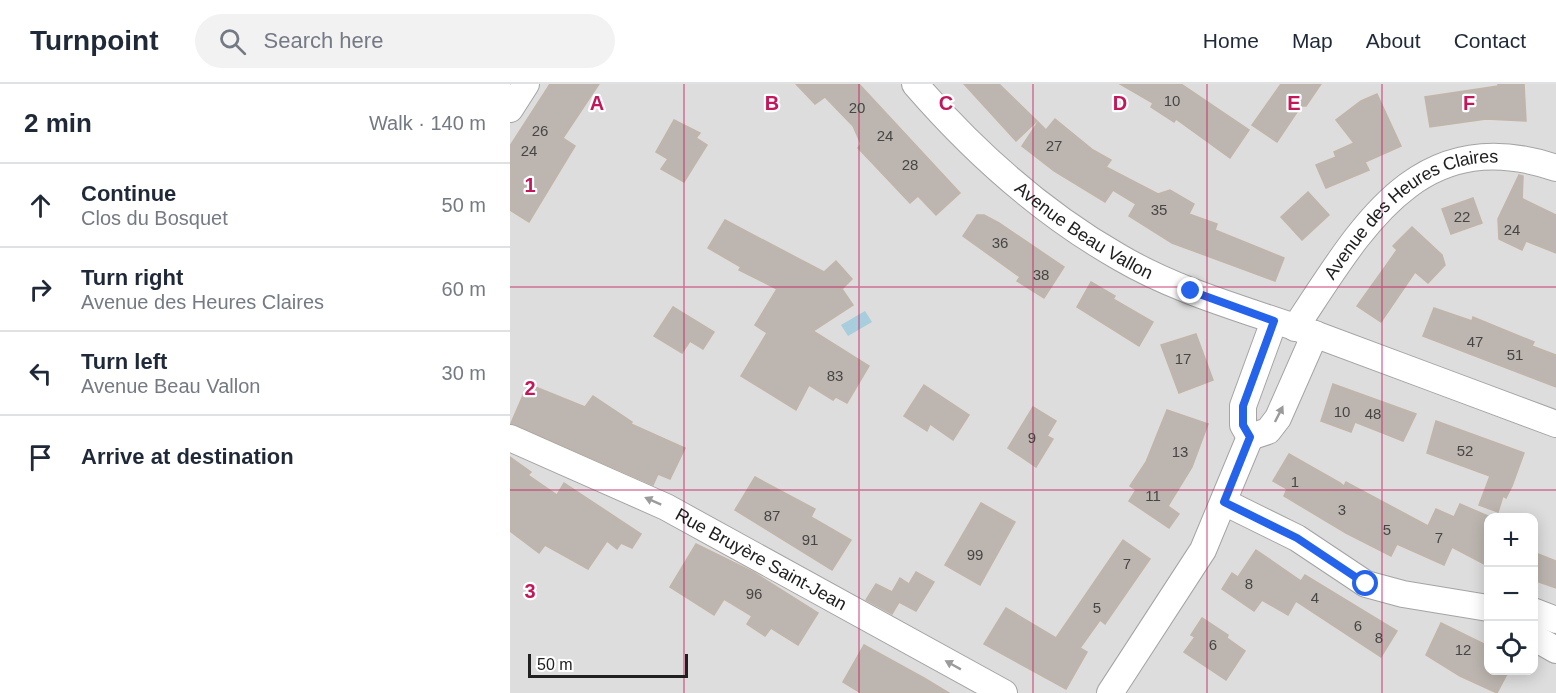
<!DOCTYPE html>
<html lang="en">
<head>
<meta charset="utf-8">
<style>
	:root { --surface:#fff; --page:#f2f2f3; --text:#1f2937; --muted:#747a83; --line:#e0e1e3 }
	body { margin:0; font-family:Helvetica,sans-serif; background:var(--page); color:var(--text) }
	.controls { position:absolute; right:18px; bottom:18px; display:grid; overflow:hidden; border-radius:12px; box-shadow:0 3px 15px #0003 }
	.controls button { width:54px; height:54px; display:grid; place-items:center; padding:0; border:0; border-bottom:2px solid var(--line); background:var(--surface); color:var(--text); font:30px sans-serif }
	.scale { position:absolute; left:18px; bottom:15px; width:160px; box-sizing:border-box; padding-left:6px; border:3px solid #202020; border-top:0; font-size:16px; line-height:21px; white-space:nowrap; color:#202020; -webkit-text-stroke:4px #fff; paint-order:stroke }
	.stop { position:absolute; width:18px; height:18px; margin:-14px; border:4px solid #2563eb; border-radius:50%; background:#fff }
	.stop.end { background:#2563eb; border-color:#fff; box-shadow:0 2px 6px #0008 }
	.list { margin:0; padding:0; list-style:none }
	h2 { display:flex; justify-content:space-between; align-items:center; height:78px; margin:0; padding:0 24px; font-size:26px }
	h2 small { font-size:20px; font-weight:400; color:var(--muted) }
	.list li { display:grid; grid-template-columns:39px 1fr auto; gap:18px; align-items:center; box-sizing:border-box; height:84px; padding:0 24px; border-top:2px solid var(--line) }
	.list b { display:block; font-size:22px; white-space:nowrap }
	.list p { margin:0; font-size:20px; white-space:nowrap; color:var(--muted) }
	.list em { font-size:20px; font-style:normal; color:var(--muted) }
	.icon { flex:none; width:33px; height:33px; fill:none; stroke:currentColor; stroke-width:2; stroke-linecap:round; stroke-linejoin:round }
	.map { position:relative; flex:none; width:1046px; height:609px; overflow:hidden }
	header { display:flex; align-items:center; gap:36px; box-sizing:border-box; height:84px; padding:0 30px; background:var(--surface); border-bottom:2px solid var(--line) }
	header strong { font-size:28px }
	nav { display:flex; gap:33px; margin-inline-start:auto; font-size:21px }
	.search { width:420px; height:54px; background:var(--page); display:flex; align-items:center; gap:15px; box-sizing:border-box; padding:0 21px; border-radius:33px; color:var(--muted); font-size:22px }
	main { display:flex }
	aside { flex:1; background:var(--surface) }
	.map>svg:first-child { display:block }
	.residential { fill:#dedddd; fill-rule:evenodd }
	.water { fill:#a8cddc }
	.building { fill:#bdb6b0; stroke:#c1b5a9; stroke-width:1.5 }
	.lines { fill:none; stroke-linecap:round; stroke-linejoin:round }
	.minor-casing { stroke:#a4a4a4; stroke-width:28 }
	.minor { stroke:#fff; stroke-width:26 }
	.oneway { fill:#9b9b9b }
	.route { stroke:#2563eb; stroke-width:8 }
	.grid { fill:none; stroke:#c2185b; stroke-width:1.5; stroke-opacity:0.55 }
	.labels { text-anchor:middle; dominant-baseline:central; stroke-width:4.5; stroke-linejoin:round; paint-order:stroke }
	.number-label { font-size:15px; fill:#474644 }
	.street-label { font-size:18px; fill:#202020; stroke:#fff }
	.grid-label { font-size:20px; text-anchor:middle; font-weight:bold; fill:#c2185b; stroke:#fff; stroke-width:4.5; stroke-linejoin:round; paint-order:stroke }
</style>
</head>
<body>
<header>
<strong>Turnpoint</strong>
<div class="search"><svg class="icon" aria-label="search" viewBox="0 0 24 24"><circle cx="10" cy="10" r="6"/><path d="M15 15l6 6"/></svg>Search here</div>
<nav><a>Home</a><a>Map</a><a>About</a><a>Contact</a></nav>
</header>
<main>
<aside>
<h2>2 min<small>Walk · 140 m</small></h2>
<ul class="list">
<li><svg class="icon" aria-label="ahead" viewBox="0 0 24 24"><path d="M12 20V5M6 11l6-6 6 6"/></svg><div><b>Continue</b><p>Clos du Bosquet</p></div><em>50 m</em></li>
<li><svg class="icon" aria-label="right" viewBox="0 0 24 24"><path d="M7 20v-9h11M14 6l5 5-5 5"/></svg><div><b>Turn right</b><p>Avenue des Heures Claires</p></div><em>60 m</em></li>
<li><svg class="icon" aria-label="left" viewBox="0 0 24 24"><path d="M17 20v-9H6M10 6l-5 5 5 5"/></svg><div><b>Turn left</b><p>Avenue Beau Vallon</p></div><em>30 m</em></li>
<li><svg class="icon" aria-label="arrive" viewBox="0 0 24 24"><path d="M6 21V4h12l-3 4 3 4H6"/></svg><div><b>Arrive at destination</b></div></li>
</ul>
</aside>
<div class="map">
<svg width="1046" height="609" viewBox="0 0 1046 609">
	<rect width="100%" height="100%" fill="#f0ede6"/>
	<path class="residential" d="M 0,0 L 1046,0 L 1046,609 L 0,609 ZM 978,434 L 1023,434 L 1023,586 L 978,586 Z"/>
	<polygon class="water" points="355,227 362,238 338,252 331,241"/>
	<g class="building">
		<polygon points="40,0 89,0 53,54 65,62 19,138 0,126 0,62"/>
		<polygon points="286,0 349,0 450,109 426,131 408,112 400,119 348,64 351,60 343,42 315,13 305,20"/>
		<polygon points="454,0 489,0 527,37 506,57"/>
		<polygon points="610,0 671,0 739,46 720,74 666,35 664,38 641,23 643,19"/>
		<polygon points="771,0 811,0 796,22 791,22 767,58 742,41"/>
		<polygon points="988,0 1014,0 1016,37 976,35 920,43 915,13 988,2"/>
		<polygon points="867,10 891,62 855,78 859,86 816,104 806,81 826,73 824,68 844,59 826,36 851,17"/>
		<polygon points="545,35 583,66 601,76 596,83 648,110 660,106 684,120 679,130 707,140 705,146 774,174 765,197 662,159 619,132 626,120 603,106 595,118 544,87 512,62 528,38 536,46"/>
		<polygon points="164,36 190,49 186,54 197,61 174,98 151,85 158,75 146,68"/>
		<polygon points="1009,91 1013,92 1012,118 1013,115 1046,131 1046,169 1016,157 1012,166 989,155 988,135"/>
		<polygon points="798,108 819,131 792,156 771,133"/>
		<polygon points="963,114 972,139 941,150 932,125"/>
		<polygon points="467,131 474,131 489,139 554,183 534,214 507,197 510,193 453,152"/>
		<polygon points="215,136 314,188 326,177 342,195 332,205 343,221 303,247 359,282 337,319 326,313 323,316 299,301 286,326 231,292 257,249 245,241 267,205 229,186 231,183 198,164"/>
		<polygon points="902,143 932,171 935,181 918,199 905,188 871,238 847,222 887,166 883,162"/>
		<polygon points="581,198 605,212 603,215 643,238 629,262 567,223"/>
		<polygon points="163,223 204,248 193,265 180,257 172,269 144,252"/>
		<polygon points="924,224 962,237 963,233 1024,258 1022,262 1046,271 1046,303 913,252"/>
		<polygon points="686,250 703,296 669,309 651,261"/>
		<polygon points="18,300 75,323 83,312 122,338 121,340 175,364 160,395 148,390 143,401 1,339"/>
		<polygon points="823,300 906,330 893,357 845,338 841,348 811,337"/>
		<polygon points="414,301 459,331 443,356 420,340 417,347 394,332"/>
		<polygon points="523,323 546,337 537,352 543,355 526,383 498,364"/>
		<polygon points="657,326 698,340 682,383 658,422 669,430 659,444 619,417 626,406 620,402 636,378"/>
		<polygon points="926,337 1014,369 1002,402 996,414 993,412 988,428 969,421 980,392 917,369"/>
		<polygon points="779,370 830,399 834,402 836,398 918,442 926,425 944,433 950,420 978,432 978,482 942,463 934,481 887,460 881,472 836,449 774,412 777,405 763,397"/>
		<polygon points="0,373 21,388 18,391 47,411 54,399 131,450 122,464 111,459 107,465 97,457 78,485 35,461 29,469 0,447"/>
		<polygon points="245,393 305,425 301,433 341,456 322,486 225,426"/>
		<polygon points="471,419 505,438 470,501 435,481"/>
		<polygon points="613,456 640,475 595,540 590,536 570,564 577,568 556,605 474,560 496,524 546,554"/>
		<polygon points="186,460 243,488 308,529 288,561 261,544 255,552 237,540 242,532 214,515 204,531 160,503"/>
		<polygon points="746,466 791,497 795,491 887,547 871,573 786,517 778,531 752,516 744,527 712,505 722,489 728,493"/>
		<polygon points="1023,468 1046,477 1046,504 1023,496"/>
		<polygon points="406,488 424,498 406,527 389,518 382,530 356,516 366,500 382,508 390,494 399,500"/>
		<polygon points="692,534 718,551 717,554 735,567 716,596 674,568 685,553 681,551"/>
		<polygon points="931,539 978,562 978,586 999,586 987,609 950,592 916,571"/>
		<polygon points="354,561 414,594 439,609 351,609 333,598"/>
	</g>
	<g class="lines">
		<g class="minor-casing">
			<g id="minor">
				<path id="s1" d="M 405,0 C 463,67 532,129 609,173 C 670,209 741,227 807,251 C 887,280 966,311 1046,340"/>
				<polyline points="0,25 16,0"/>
				<polyline points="764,237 733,322 733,341 740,353 758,347 768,334 805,250"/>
				<path id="s2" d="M 785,244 C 850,147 907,36 1046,84"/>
				<path id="s3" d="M 0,354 L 156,423 L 494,609"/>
				<polyline points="714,418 787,454 856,500 893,510 978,524"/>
				<polyline points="1023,527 1046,536"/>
				<polyline points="1023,553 1046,566"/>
				<polyline points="600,609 693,466 740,353"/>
			</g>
		</g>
		<use href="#minor" class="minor"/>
	</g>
	<defs><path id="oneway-solid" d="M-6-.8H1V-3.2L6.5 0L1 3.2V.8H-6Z" transform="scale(1.5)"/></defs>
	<g class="oneway">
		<use href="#oneway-solid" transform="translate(769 330) rotate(-63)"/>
		<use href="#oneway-solid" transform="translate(143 417) rotate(-156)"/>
		<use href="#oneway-solid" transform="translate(443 581) rotate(-151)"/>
	</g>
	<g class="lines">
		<polyline class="route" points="681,207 764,237 733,322 733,341 740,353 714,418 787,454 856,500"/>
	</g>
	<path class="grid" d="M 174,0 L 174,609M 349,0 L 349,609M 523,0 L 523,609M 697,0 L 697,609M 872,0 L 872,609M 0,203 L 1046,203M 0,406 L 1046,406"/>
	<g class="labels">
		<g class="number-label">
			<text x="662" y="16">10</text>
			<text x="347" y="23">20</text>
			<text x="30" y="46">26</text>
			<text x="375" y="51">24</text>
			<text x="544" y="61">27</text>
			<text x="19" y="66">24</text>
			<text x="400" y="80">28</text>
			<text x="649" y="125">35</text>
			<text x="952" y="132">22</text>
			<text x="1002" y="145">24</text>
			<text x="490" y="158">36</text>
			<text x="531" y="190">38</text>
			<text x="965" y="257">47</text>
			<text x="1005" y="270">51</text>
			<text x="673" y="274">17</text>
			<text x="325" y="291">83</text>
			<text x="832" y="327">10</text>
			<text x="863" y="329">48</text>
			<text x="522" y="353">9</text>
			<text x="955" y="366">52</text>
			<text x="670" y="367">13</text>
			<text x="785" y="397">1</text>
			<text x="643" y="411">11</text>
			<text x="832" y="425">3</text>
			<text x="262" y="431">87</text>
			<text x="877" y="445">5</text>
			<text x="929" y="453">7</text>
			<text x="300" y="455">91</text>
			<text x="465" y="470">99</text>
			<text x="617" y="479">7</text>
			<text x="739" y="499">8</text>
			<text x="244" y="509">96</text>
			<text x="805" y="513">4</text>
			<text x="587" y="523">5</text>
			<text x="848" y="541">6</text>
			<text x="869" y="553">8</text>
			<text x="703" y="560">6</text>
			<text x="953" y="565">12</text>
		</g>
		<g class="street-label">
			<text stroke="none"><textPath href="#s2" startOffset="170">Avenue des Heures Claires</textPath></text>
			<text stroke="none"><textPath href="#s1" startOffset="225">Avenue Beau Vallon</textPath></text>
			<text stroke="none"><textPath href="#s3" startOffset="279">Rue Bruyère Saint-Jean</textPath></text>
		</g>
	</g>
	<g class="grid-label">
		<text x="87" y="26">A</text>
		<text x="262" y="26">B</text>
		<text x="436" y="26">C</text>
		<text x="610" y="26">D</text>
		<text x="784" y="26">E</text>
		<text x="959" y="26">F</text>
		<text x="20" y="108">1</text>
		<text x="20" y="311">2</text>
		<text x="20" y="514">3</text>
	</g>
</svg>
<div class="controls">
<button>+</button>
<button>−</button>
<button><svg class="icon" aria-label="locate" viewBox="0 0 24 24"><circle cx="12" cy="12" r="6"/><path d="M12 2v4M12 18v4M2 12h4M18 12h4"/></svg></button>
</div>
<div class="scale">50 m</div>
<div class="stop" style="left:856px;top:500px"></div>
<div class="stop end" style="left:681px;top:207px"></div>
</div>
</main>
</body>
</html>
